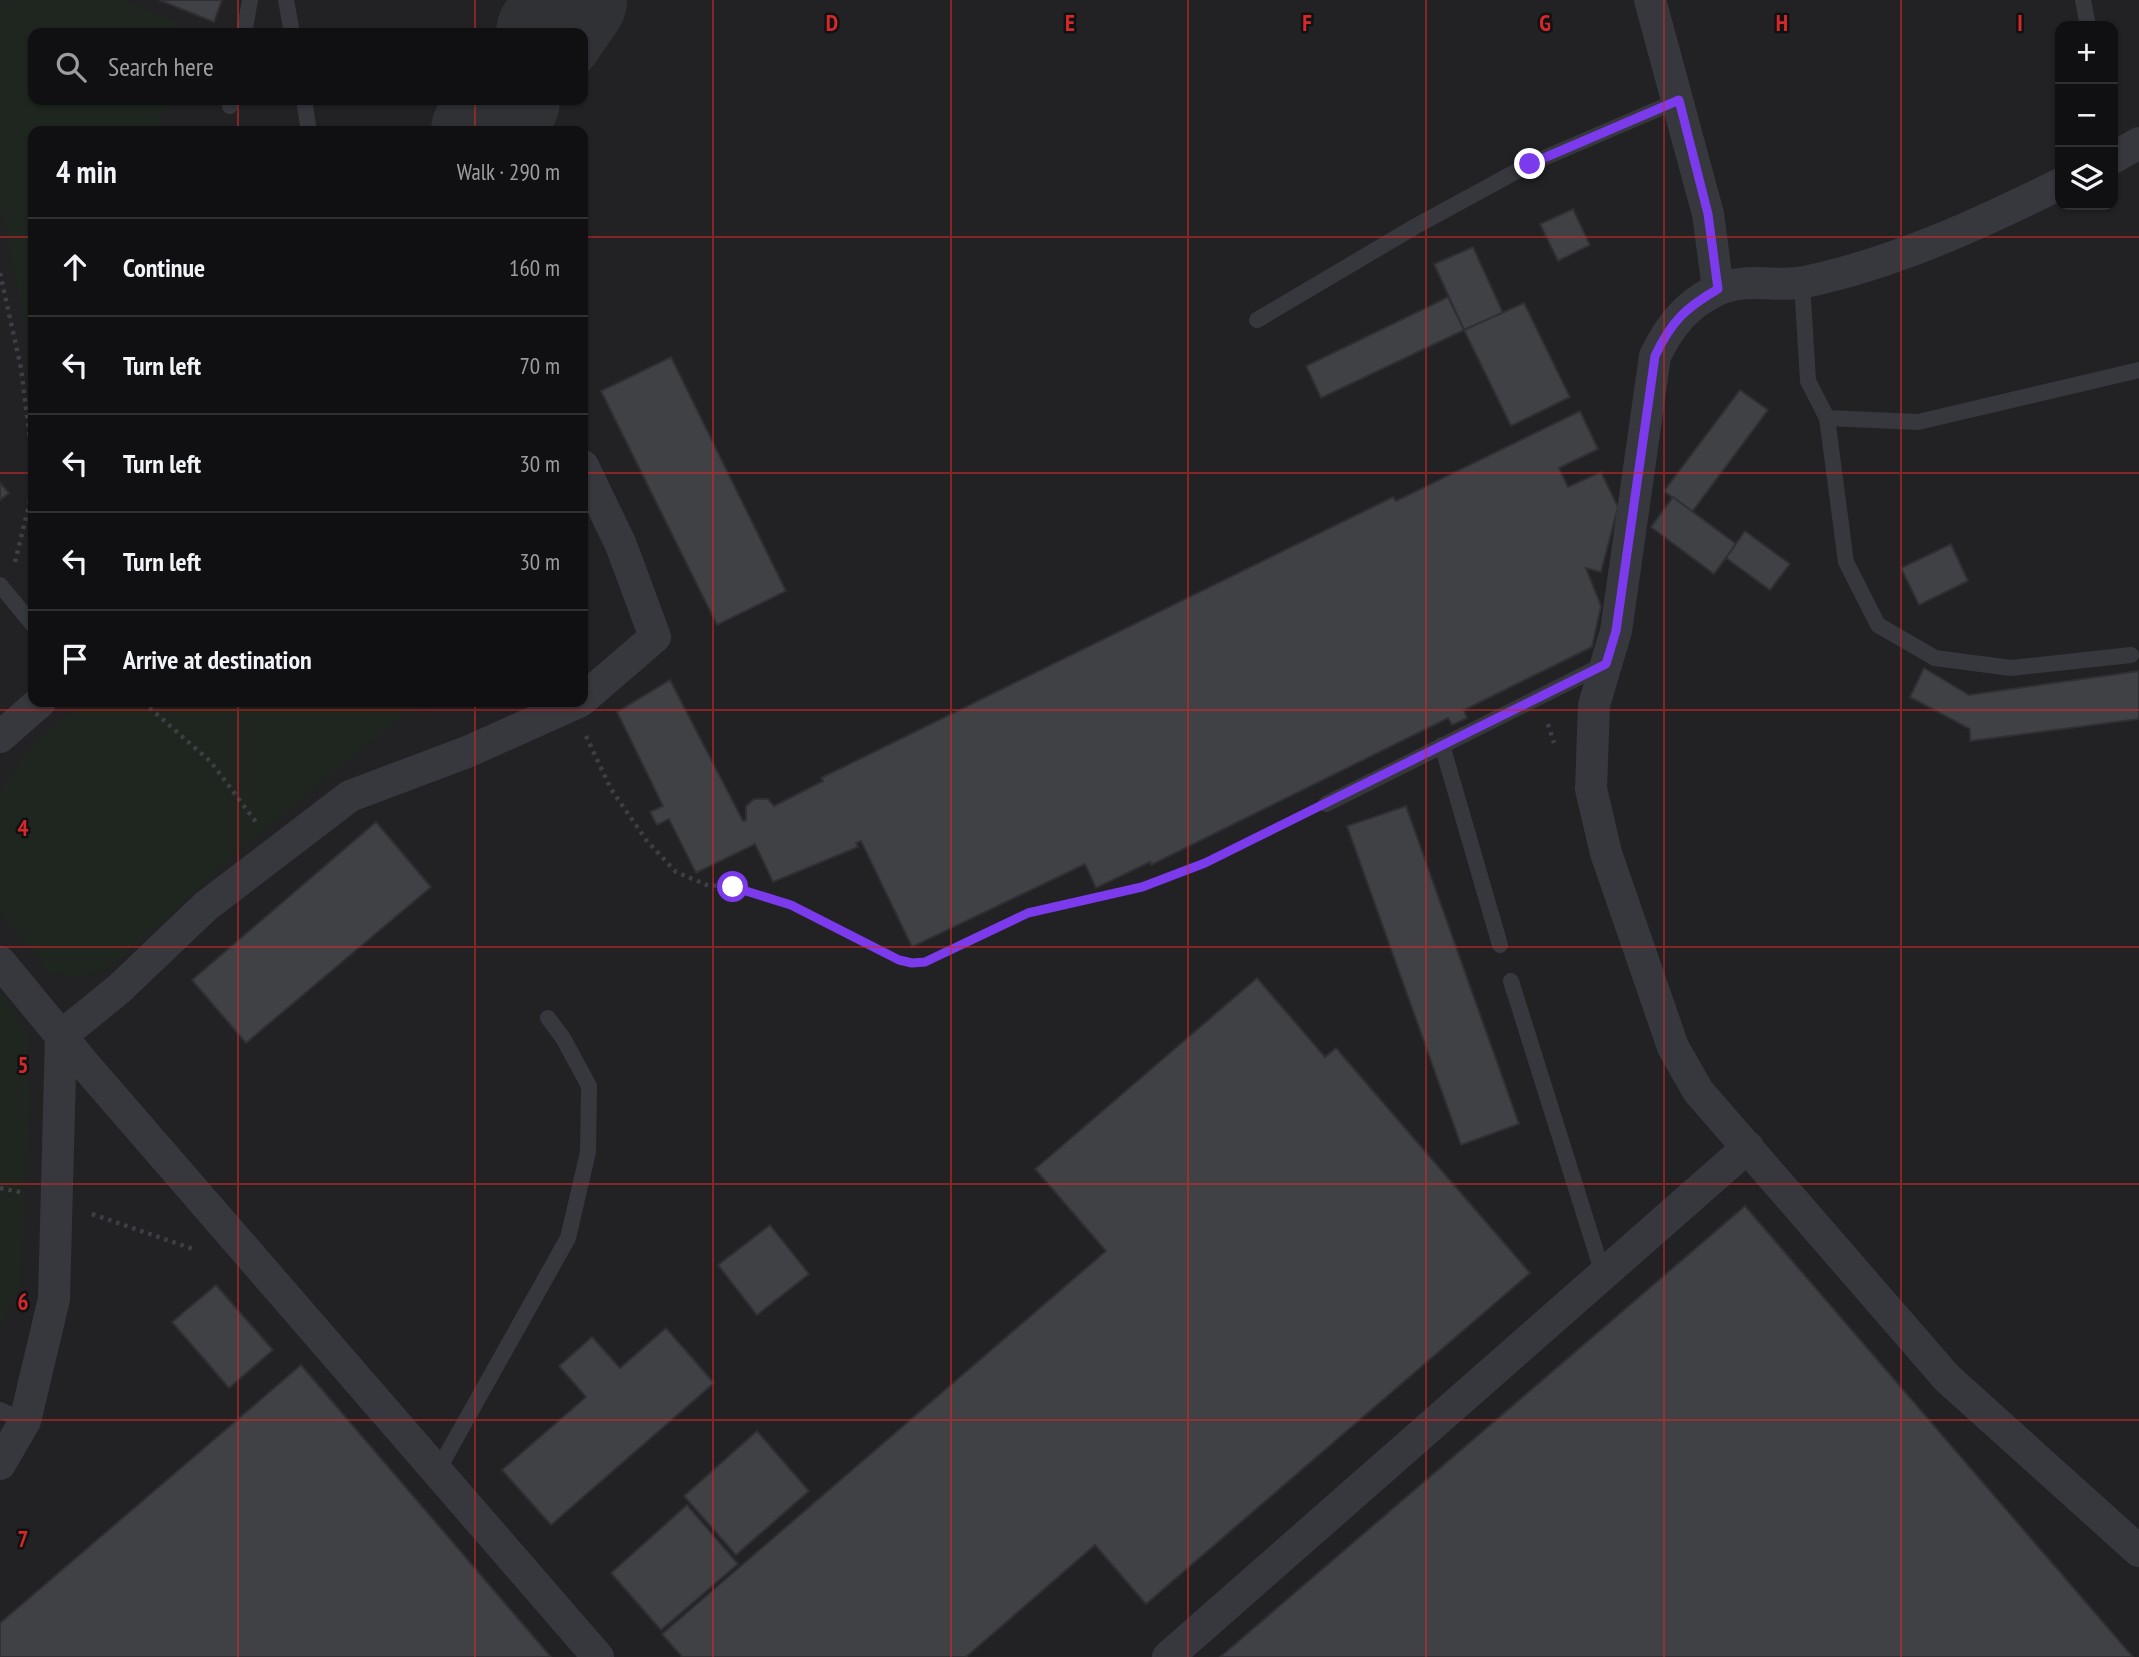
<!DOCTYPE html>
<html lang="en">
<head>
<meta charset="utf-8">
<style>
	:root { --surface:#101012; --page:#19191b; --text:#f1f3f6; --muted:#9c9d9f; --line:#303032 }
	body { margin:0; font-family:"PT Sans Narrow",sans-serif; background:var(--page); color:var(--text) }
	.controls { position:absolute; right:21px; top:21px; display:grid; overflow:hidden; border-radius:14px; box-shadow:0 2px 5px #0004 }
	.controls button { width:63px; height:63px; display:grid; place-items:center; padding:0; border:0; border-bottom:2px solid var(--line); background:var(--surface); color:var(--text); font:35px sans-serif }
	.stop { position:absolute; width:21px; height:21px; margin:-16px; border:5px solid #7c3aed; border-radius:50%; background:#fff }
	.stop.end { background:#7c3aed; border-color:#fff; box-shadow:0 2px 7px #0008 }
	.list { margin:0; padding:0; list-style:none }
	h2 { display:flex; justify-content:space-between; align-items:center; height:91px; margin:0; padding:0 28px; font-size:30px }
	h2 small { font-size:23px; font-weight:400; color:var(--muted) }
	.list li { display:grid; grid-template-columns:46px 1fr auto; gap:21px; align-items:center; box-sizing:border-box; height:98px; padding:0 28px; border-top:2px solid var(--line) }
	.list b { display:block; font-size:26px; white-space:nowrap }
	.list em { font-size:23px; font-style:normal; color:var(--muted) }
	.icon { flex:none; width:38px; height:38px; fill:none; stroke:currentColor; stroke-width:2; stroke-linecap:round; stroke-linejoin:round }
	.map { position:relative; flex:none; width:2139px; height:1657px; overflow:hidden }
	.search { position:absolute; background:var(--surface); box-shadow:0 2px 5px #0004; left:28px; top:28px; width:560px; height:77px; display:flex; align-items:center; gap:18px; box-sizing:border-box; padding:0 24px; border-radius:14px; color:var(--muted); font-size:26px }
	.panel { position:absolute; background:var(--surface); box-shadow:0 2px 5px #0004; left:28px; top:126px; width:560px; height:581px; border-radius:14px }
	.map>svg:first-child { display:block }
	.built { fill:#222225; fill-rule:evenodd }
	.green { fill:#1e261f }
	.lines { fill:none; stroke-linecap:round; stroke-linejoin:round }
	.taxiway { stroke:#303135; stroke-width:108 }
	.building { fill:#404145; stroke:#303034; stroke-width:2 }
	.path { stroke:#3d3f44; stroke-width:4.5; stroke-dasharray:3.5 5; stroke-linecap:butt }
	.service { stroke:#37383d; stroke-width:16 }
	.minor { stroke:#37383d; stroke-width:32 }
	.route { stroke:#7c3aed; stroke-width:9 }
	.grid { fill:none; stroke:#d62828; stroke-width:2; stroke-opacity:0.55 }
	.grid-label { font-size:23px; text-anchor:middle; font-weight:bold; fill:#d62828; stroke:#111113; stroke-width:5; stroke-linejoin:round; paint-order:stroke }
</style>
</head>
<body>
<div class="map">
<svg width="2139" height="1657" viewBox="0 0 2139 1657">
	<rect width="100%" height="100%" fill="#161618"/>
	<path class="built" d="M 0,0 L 2139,0 L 2139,1657 L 0,1657 ZM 2060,26 L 2113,26 L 2113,205 L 2060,205 ZM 33,33 L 583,33 L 583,100 L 33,100 ZM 33,131 L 583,131 L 583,702 L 33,702 Z"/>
	<g class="green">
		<polygon points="122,0 179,23 177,33 33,33 33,100 165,100 159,131 33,131 33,359 0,204 0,1"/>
		<polygon points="82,702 439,702 399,718 239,851 110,969 82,977 50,973 0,912 0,793 30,747"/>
		<polygon points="0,990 27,1031 30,1100 20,1287 0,1328"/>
	</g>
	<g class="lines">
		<g class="taxiway">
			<polyline points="550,33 573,0"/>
			<polyline points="485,131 506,100"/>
		</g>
	</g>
	<g class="building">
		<polygon points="159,0 222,0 214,22"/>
		<polygon points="1573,209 1590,245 1558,261 1540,224"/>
		<polygon points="1473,247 1503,313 1464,330 1434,264"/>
		<polygon points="1448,297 1464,330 1321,398 1306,366"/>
		<polygon points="1524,303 1570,397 1511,426 1464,330"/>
		<polygon points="671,357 786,591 717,625 601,391"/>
		<polygon points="1740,390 1768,410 1692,512 1664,491"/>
		<polygon points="1580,411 1598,449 1559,468 1568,487 1601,472 1618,507 1601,572 1586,568 1601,606 1592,647 1464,710 1467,718 1452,725 1448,718 1151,865 1150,862 1096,888 1085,864 912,947 861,841 856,843 858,847 773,882 755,844 696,873 669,819 657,825 650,812 663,806 617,712 670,680 743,821 746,820 746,806 754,799 768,799 774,806 823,781 821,778 1393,497 1396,501"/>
		<polygon points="0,483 9,493 0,500"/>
		<polygon points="1673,497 1736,544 1714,574 1651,527"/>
		<polygon points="1745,531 1790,564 1770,590 1726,558"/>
		<polygon points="1951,544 1968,581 1919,605 1901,568"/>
		<polygon points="1924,668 1969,695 2139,671 2139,719 1970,741 1970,729 1910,697"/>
		<polygon points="1406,806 1519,1124 1461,1145 1347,826"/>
		<polygon points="376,822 431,887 246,1043 192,980"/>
		<polygon points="1257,978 1325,1057 1336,1048 1530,1273 1146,1604 1095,1545 966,1657 682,1657 662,1634 1106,1251 1035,1169"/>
		<polygon points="1745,1206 2133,1657 1220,1657"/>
		<polygon points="770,1225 809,1274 757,1315 718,1265"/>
		<polygon points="216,1285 273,1350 229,1388 172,1322"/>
		<polygon points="666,1328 714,1383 551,1525 502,1470 586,1397 559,1366 592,1337 620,1368"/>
		<polygon points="301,1365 551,1657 0,1657 0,1623"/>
		<polygon points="757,1431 809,1491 736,1555 684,1496"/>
		<polygon points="687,1505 738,1564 661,1630 611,1573"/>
	</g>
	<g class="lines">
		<g class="path">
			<polyline points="0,273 21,368 33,463"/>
			<polyline points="15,562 33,489"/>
			<polyline points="143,702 211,762 256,822"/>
			<polyline points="1548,724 1554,743"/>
			<polyline points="586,736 611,789 647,841 676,872 707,885 733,887 791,906 899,960 925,962 1028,913 1142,887 1205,863 1302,816"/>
			<polyline points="0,1188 20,1192"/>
			<polyline points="92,1214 196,1250"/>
		</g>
		<g class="service">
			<polyline points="286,0 292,33"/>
			<polyline points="2083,0 2088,26"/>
			<polyline points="244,33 250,0"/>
			<polyline points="304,100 309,131"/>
			<polyline points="230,106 231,100"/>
			<polyline points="1802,283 1808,381 1827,418 1918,422 2139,370"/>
			<polyline points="1257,320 1416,226 1530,164 1679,100"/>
			<polyline points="1827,418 1846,562 1878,625 1935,658 2011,668 2131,655"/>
			<polyline points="0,585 33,625"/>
			<polyline points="1442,745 1500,945"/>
			<polyline points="1326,804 1605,664"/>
			<polyline points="1511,981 1603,1274"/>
			<polyline points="0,1410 25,1421"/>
			<polyline points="438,1470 568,1238 588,1152 589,1086 563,1038 548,1018"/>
		</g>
		<g class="minor">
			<polyline points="1650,0 1708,214 1718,289"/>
			<polyline points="2113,158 2139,143"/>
			<path d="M 2060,184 C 1979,224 1895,263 1805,282 C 1777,288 1746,276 1715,291 C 1686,305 1669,327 1655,356 L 1616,631 L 1594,705 L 1591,789 L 1606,853 L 1673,1047 L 1698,1091 L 1947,1378 L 2139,1551"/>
			<polyline points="583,466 621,545 655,637 583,699"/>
			<polyline points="0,737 40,702"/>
			<polyline points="0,962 85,1065 598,1657"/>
			<polyline points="0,1464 25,1421 54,1299 61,1036 119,989 206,906 350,796 467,752 579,702"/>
			<polyline points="1168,1657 1748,1147"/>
		</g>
	</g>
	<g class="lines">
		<path class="route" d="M 733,887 L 791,905 L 899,960 L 912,963 L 925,962 L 1028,913 L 1142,887 L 1205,863 L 1606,664 L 1616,631 L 1655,356 C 1671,322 1685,308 1718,289 L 1708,214 L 1679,100 L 1530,164"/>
	</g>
	<path class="grid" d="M 238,0 L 238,33M 475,0 L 475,33M 713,0 L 713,1657M 951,0 L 951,1657M 1188,0 L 1188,1657M 1426,0 L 1426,1657M 1664,0 L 1664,1657M 1901,0 L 1901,1657M 238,100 L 238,131M 475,100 L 475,131M 0,237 L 33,237M 583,237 L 2139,237M 0,473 L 33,473M 583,473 L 2139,473M 238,702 L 238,1657M 475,702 L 475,1657M 0,710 L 2139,710M 0,947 L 2139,947M 0,1184 L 2139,1184M 0,1420 L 2139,1420"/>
	<g class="grid-label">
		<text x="832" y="31">D</text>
		<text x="1070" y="31">E</text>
		<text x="1307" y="31">F</text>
		<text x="1545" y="31">G</text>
		<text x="1782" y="31">H</text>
		<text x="2020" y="31">I</text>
		<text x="23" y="836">4</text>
		<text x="23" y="1073">5</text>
		<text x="23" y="1310">6</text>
		<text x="23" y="1547">7</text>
	</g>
</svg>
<div class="controls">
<button>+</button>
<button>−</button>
<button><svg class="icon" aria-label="layers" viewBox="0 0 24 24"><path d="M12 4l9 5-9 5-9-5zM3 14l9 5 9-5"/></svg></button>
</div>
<div class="stop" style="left:733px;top:887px"></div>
<div class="stop end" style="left:1530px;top:164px"></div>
<div class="search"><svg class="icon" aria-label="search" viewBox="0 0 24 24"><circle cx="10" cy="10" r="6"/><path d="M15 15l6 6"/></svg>Search here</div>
<section class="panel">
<h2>4 min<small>Walk · 290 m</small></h2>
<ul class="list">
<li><svg class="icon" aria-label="ahead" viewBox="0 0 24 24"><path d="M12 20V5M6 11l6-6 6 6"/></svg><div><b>Continue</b></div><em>160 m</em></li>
<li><svg class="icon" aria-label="left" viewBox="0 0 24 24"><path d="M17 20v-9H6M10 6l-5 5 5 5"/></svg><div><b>Turn left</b></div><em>70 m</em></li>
<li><svg class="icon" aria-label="left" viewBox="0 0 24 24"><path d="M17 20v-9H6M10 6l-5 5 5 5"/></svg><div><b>Turn left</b></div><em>30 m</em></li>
<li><svg class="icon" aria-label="left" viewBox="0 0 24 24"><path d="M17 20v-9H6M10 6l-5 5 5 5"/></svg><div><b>Turn left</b></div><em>30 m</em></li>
<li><svg class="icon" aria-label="arrive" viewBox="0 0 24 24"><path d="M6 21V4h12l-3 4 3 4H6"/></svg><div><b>Arrive at destination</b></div></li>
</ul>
</section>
</div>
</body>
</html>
